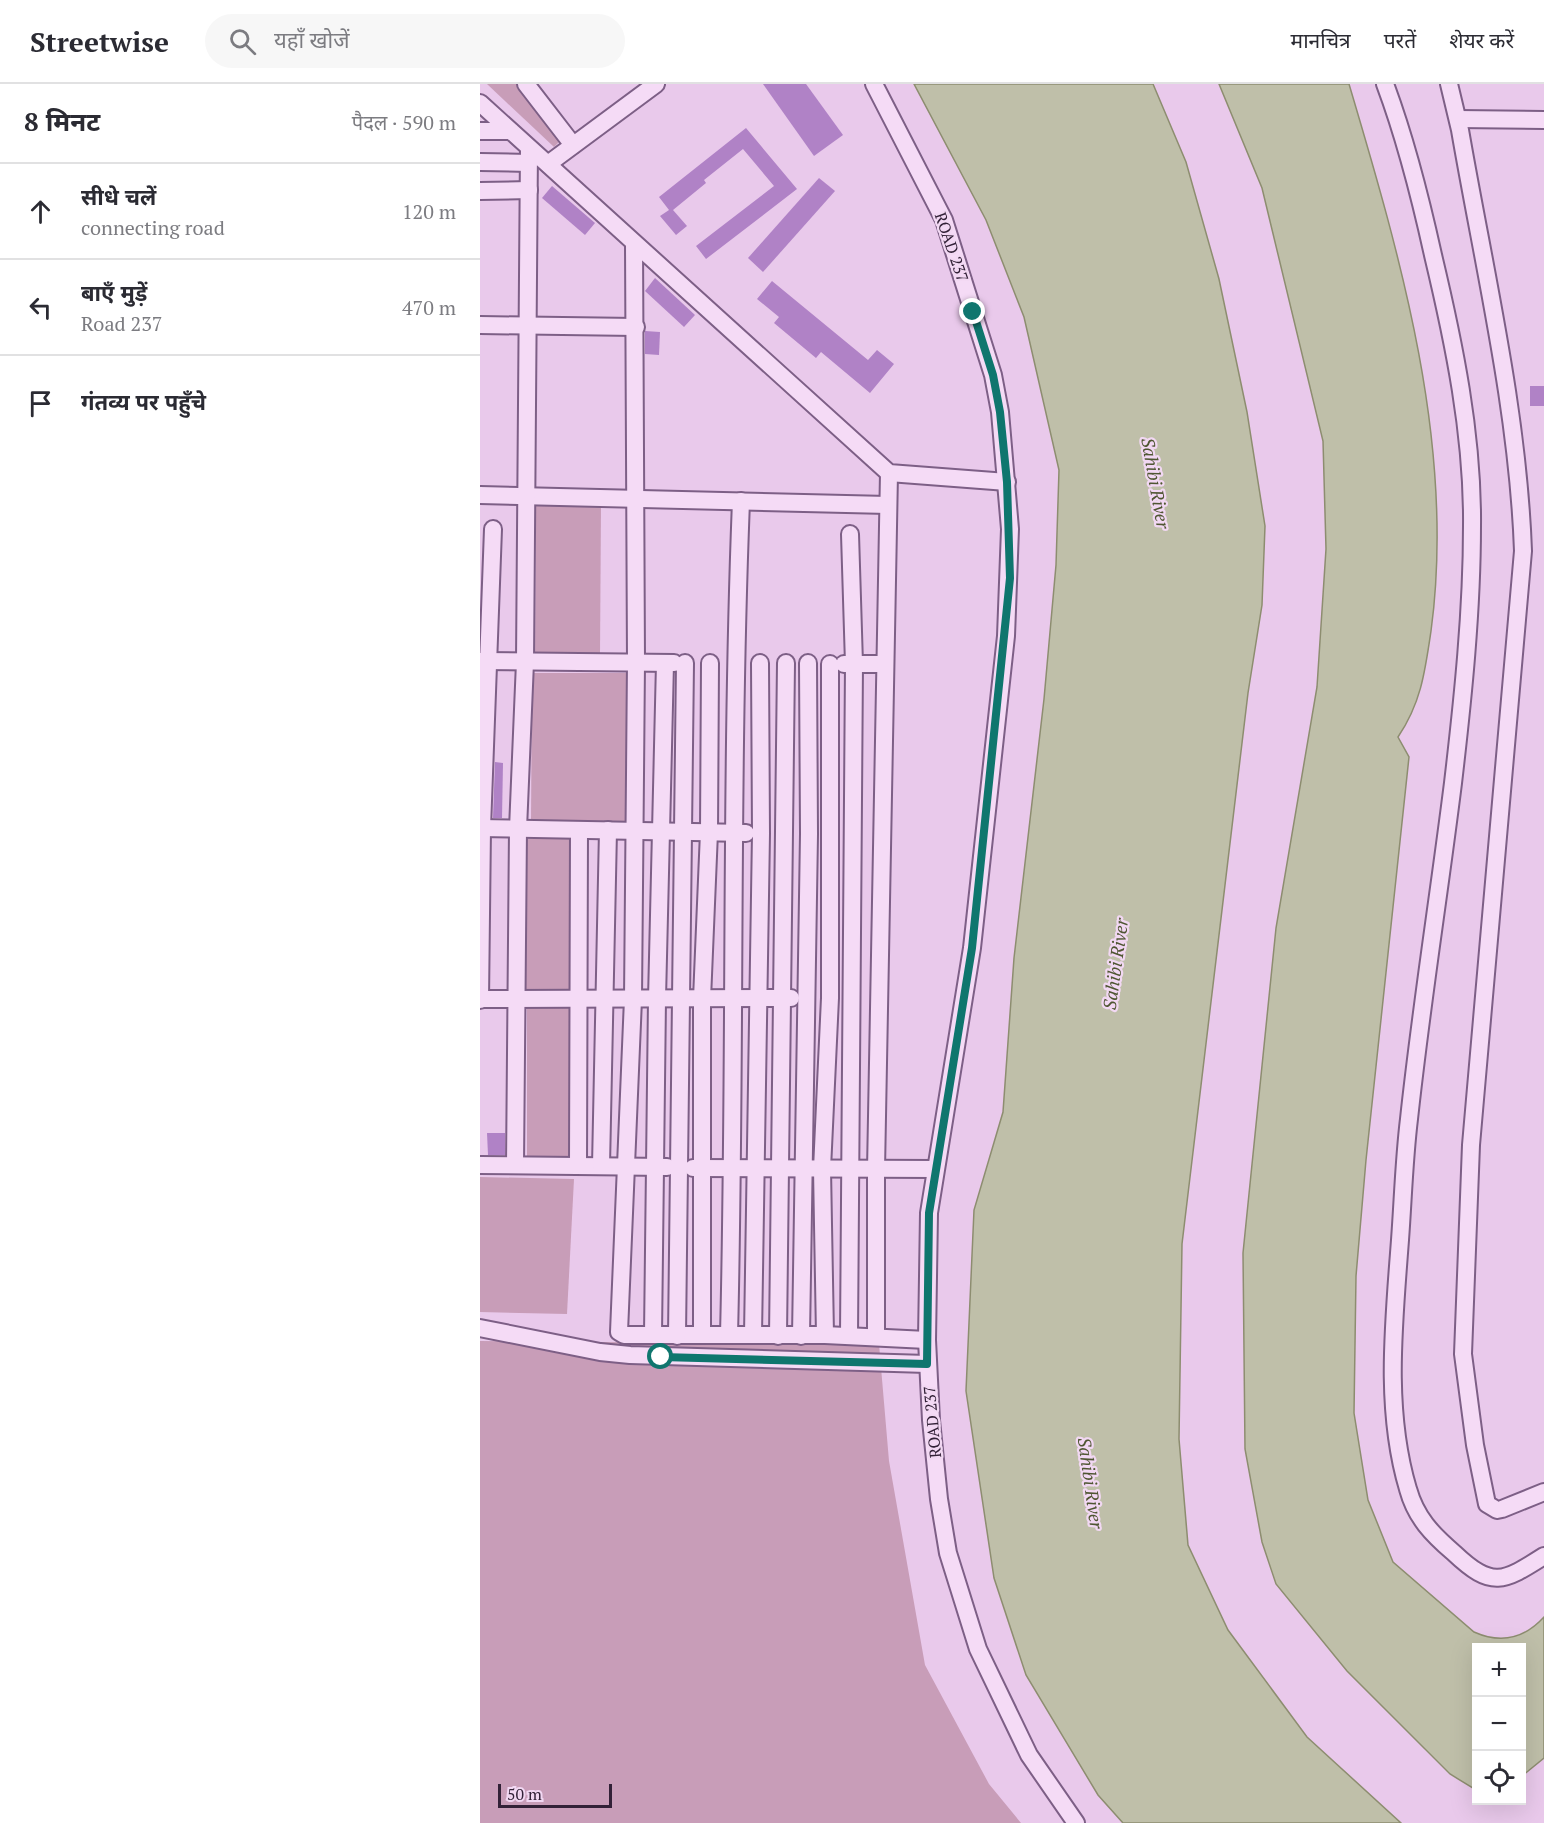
<!DOCTYPE html>
<html lang="hi">
<head>
<meta charset="utf-8">
<style>
	:root { --surface:#fff; --page:#f7f7f7; --text:#2b2b33; --muted:#7c7c81; --line:#e1e1e2 }
	body { margin:0; font-family:"PT Serif","Noto Sans Devanagari",serif; background:var(--page); color:var(--text) }
	.controls { position:absolute; right:18px; bottom:18px; display:grid; overflow:hidden; border-radius:0px; box-shadow:0 6px 24px #0002 }
	.controls button { width:54px; height:54px; display:grid; place-items:center; padding:0; border:0; border-bottom:2px solid var(--line); background:var(--surface); color:var(--text); font:30px sans-serif }
	.scale { position:absolute; left:18px; bottom:15px; width:114px; box-sizing:border-box; padding-left:6px; border:3px solid #322137; border-top:0; font-size:16px; line-height:21px; white-space:nowrap; color:#322137; -webkit-text-stroke:4px #f2d8f3; paint-order:stroke }
	.stop { position:absolute; width:18px; height:18px; margin:-14px; border:4px solid #0f766e; border-radius:50%; background:#fff }
	.stop.end { background:#0f766e; border-color:#fff; box-shadow:0 2px 6px #0008 }
	.list { margin:0; padding:0; list-style:none }
	h2 { display:flex; justify-content:space-between; align-items:center; height:78px; margin:0; padding:0 24px; font-size:26px }
	h2 small { font-size:20px; font-weight:400; color:var(--muted) }
	.list li { display:grid; grid-template-columns:39px 1fr auto; gap:18px; align-items:center; box-sizing:border-box; height:96px; padding:0 24px; border-top:2px solid var(--line) }
	.list b { display:block; font-size:22px; white-space:nowrap }
	.list p { margin:0; font-size:20px; white-space:nowrap; color:var(--muted) }
	.list em { font-size:20px; font-style:normal; color:var(--muted) }
	.icon { flex:none; width:33px; height:33px; fill:none; stroke:currentColor; stroke-width:2; stroke-linecap:round; stroke-linejoin:round }
	.map { position:relative; flex:none; width:1064px; height:1739px; overflow:hidden }
	header { display:flex; align-items:center; gap:36px; box-sizing:border-box; height:84px; padding:0 30px; background:var(--surface); border-bottom:2px solid var(--line) }
	header strong { font-size:28px }
	nav { display:flex; gap:33px; margin-inline-start:auto; font-size:21px }
	.search { width:420px; height:54px; background:var(--page); display:flex; align-items:center; gap:15px; box-sizing:border-box; padding:0 21px; border-radius:33px; color:var(--muted); font-size:22px }
	main { display:flex }
	aside { flex:1; background:var(--surface) }
	.map>svg:first-child { display:block }
	.green { fill:#c89db8 }
	.water { fill:#bfbfa9; stroke:#8d8d70; stroke-width:1.5 }
	.building { fill:#b082c6 }
	.lines { fill:none; stroke-linecap:round; stroke-linejoin:round }
	.minor-casing { stroke:#7d5f86; stroke-width:20 }
	.minor { stroke:#f5dbf6; stroke-width:16 }
	.route { stroke:#0f766e; stroke-width:8 }
	.labels { text-anchor:middle; dominant-baseline:central; stroke-width:4.5; stroke-linejoin:round; paint-order:stroke }
	.street-label { font-size:16px; fill:#322137; stroke:#f2d8f3 }
	.water-label { font-size:18px; font-style:italic; fill:#4f5632; stroke:#f2d8f3 }
</style>
</head>
<body>
<header>
<strong>Streetwise</strong>
<div class="search"><svg class="icon" aria-label="search" viewBox="0 0 24 24"><circle cx="10" cy="10" r="6"/><path d="M15 15l6 6"/></svg>यहाँ खोजें</div>
<nav><a>मानचित्र</a><a>परतें</a><a>शेयर करें</a></nav>
</header>
<main>
<aside>
<h2>8 मिनट<small>पैदल · 590 m</small></h2>
<ul class="list">
<li><svg class="icon" aria-label="ahead" viewBox="0 0 24 24"><path d="M12 20V5M6 11l6-6 6 6"/></svg><div><b>सीधे चलें</b><p>connecting road</p></div><em>120 m</em></li>
<li><svg class="icon" aria-label="left" viewBox="0 0 24 24"><path d="M17 20v-9H6M10 6l-5 5 5 5"/></svg><div><b>बाएँ मुड़ें</b><p>Road 237</p></div><em>470 m</em></li>
<li><svg class="icon" aria-label="arrive" viewBox="0 0 24 24"><path d="M6 21V4h12l-3 4 3 4H6"/></svg><div><b>गंतव्य पर पहुँचे</b></div></li>
</ul>
</aside>
<div class="map">
<svg width="1064" height="1739" viewBox="0 0 1064 1739">
	<rect width="100%" height="100%" fill="#e9c9eb"/>
	<g class="green">
		<polygon points="7,0 38,0 82,55 74,63"/>
		<polygon points="56,421 121,421 120,571 55,571"/>
		<polygon points="52,589 148,589 147,738 51,738"/>
		<polygon points="46,755 92,755 92,910 45,910"/>
		<rect x="47" y="924" width="47" height="149"/>
		<polygon points="0,1093 94,1095 87,1230 0,1228"/>
		<polygon points="0,1257 399,1260 409,1377 445,1581 509,1700 541,1739 0,1739"/>
	</g>
	<g class="water">
		<polygon points="434,0 673,0 706,78 739,195 767,328 785,442 782,521 768,609 702,1160 699,1355 708,1461 748,1546 827,1653 921,1739 643,1739 618,1711 546,1591 514,1494 486,1307 494,1126 523,1028 534,874 564,615 576,481 579,386 544,233 506,136"/>
		<path d="M 739,0 L 869,0 C 921,175 976,363 951,547 C 945,588 941,619 918,653 L 929,673 L 886,1076 L 876,1192 L 874,1329 L 888,1416 L 913,1478 L 994,1548 C 1021,1560 1044,1555 1064,1533 L 1064,1674 L 1042,1692 L 1042,1564 L 996,1564 L 996,1706 L 970,1690 L 867,1587 L 796,1500 L 782,1458 L 765,1365 L 763,1169 L 796,844 L 837,603 L 846,465 L 843,357 L 782,104 Z"/>
	</g>
	<g class="building">
		<polygon points="283,0 326,0 363,51 334,72"/>
		<polygon points="266,44 317,105 226,175 216,162 294,102 263,65 224,96 226,99 193,126 207,142 196,151 180,132 189,126 179,113"/>
		<polygon points="339,94 355,107 283,188 268,174"/>
		<polygon points="72,102 115,139 105,151 62,114"/>
		<polygon points="175,194 215,231 204,243 165,207"/>
		<polygon points="292,197 388,276 397,266 414,280 390,309 341,268 336,274 294,239 299,233 277,215"/>
		<polygon points="165,247 180,248 179,271 165,270"/>
		<rect x="1050" y="302" width="14" height="20"/>
		<polygon points="15,678 23,679 22,734 13,734"/>
		<polygon points="7,1049 25,1049 25,1071 8,1071"/>
	</g>
	<g class="lines">
		<g class="minor-casing">
			<g id="minor">
				<polyline points="46,0 93,61"/>
				<polyline points="394,0 464,136 513,291 520,328 530,445 526,552 492,864 449,1129 447,1256 451,1336 459,1415 468,1469 498,1565 549,1671 596,1739"/>
				<path d="M 905,0 C 926,56 940,112 953,171 C 974,259 993,351 992,442 C 992,527 983,614 973,699 C 959,811 941,923 929,1035 C 924,1076 923,1116 920,1156 C 914,1238 904,1325 928,1405 C 936,1434 952,1450 974,1469 C 1012,1505 1023,1498 1064,1472"/>
				<path d="M 969,0 L 980,46 C 1004,185 1038,326 1043,467 L 991,1061 L 983,1270 L 995,1361 L 1007,1420 L 1017,1426 L 1022,1425 L 1064,1408"/>
				<polyline points="0,19 409,389 527,398"/>
				<polyline points="978,35 1064,36"/>
				<polyline points="0,47 30,47"/>
				<polyline points="0,78 49,79"/>
				<polyline points="68,80 176,0"/>
				<polyline points="0,107 49,106"/>
				<polyline points="154,159 156,578 153,915 139,1248 144,1251 345,1251 447,1256"/>
				<polyline points="0,241 156,243"/>
				<polyline points="0,411 408,421"/>
				<polyline points="0,577 194,579"/>
				<polyline points="364,580 405,580"/>
				<polyline points="0,744 266,749"/>
				<polyline points="0,915 311,914"/>
				<polyline points="0,916 2,744 13,445"/>
				<polyline points="0,1081 187,1083"/>
				<polyline points="35,1081 38,745 45,578 49,64"/>
				<polyline points="98,1082 99,746"/>
				<polyline points="121,1082 128,746"/>
				<polyline points="213,1084 455,1085"/>
				<polyline points="0,1244 120,1268 150,1271 447,1280"/>
				<polyline points="173,1251 177,915 185,579"/>
				<polyline points="222,1251 222,915 229,748 230,579"/>
				<path d="M 249,1251 C 256,973 250,695 261,417"/>
				<polyline points="273,1251 281,749 280,579"/>
				<polyline points="345,1251 342,1085 350,914 350,580"/>
				<polyline points="197,1252 205,579"/>
				<polyline points="298,1252 306,579"/>
				<polyline points="321,1252 329,750 328,579"/>
				<polyline points="369,1252 374,580 370,450"/>
				<polyline points="396,1253 396,1086 409,389"/>
			</g>
		</g>
		<use href="#minor" class="minor"/>
	</g>
	<g class="lines">
		<polyline class="route" points="181,1273 447,1280 449,1129 492,864 530,494 527,398 520,328 513,291 493,228"/>
	</g>
	<g class="labels">
		<g class="street-label">
			<text transform="translate(472 163) rotate(71)">ROAD 237</text>
			<text transform="translate(452 1338) rotate(-95)">ROAD 237</text>
		</g>
		<g class="water-label">
			<text transform="translate(676 399) rotate(80)">Sahibi River</text>
			<text transform="translate(635 880) rotate(-82)">Sahibi River</text>
			<text transform="translate(611 1399) rotate(82)">Sahibi River</text>
		</g>
	</g>
</svg>
<div class="controls">
<button>+</button>
<button>−</button>
<button><svg class="icon" aria-label="locate" viewBox="0 0 24 24"><circle cx="12" cy="12" r="6"/><path d="M12 2v4M12 18v4M2 12h4M18 12h4"/></svg></button>
</div>
<div class="scale">50 m</div>
<div class="stop" style="left:181px;top:1273px"></div>
<div class="stop end" style="left:493px;top:228px"></div>
</div>
</main>
</body>
</html>
